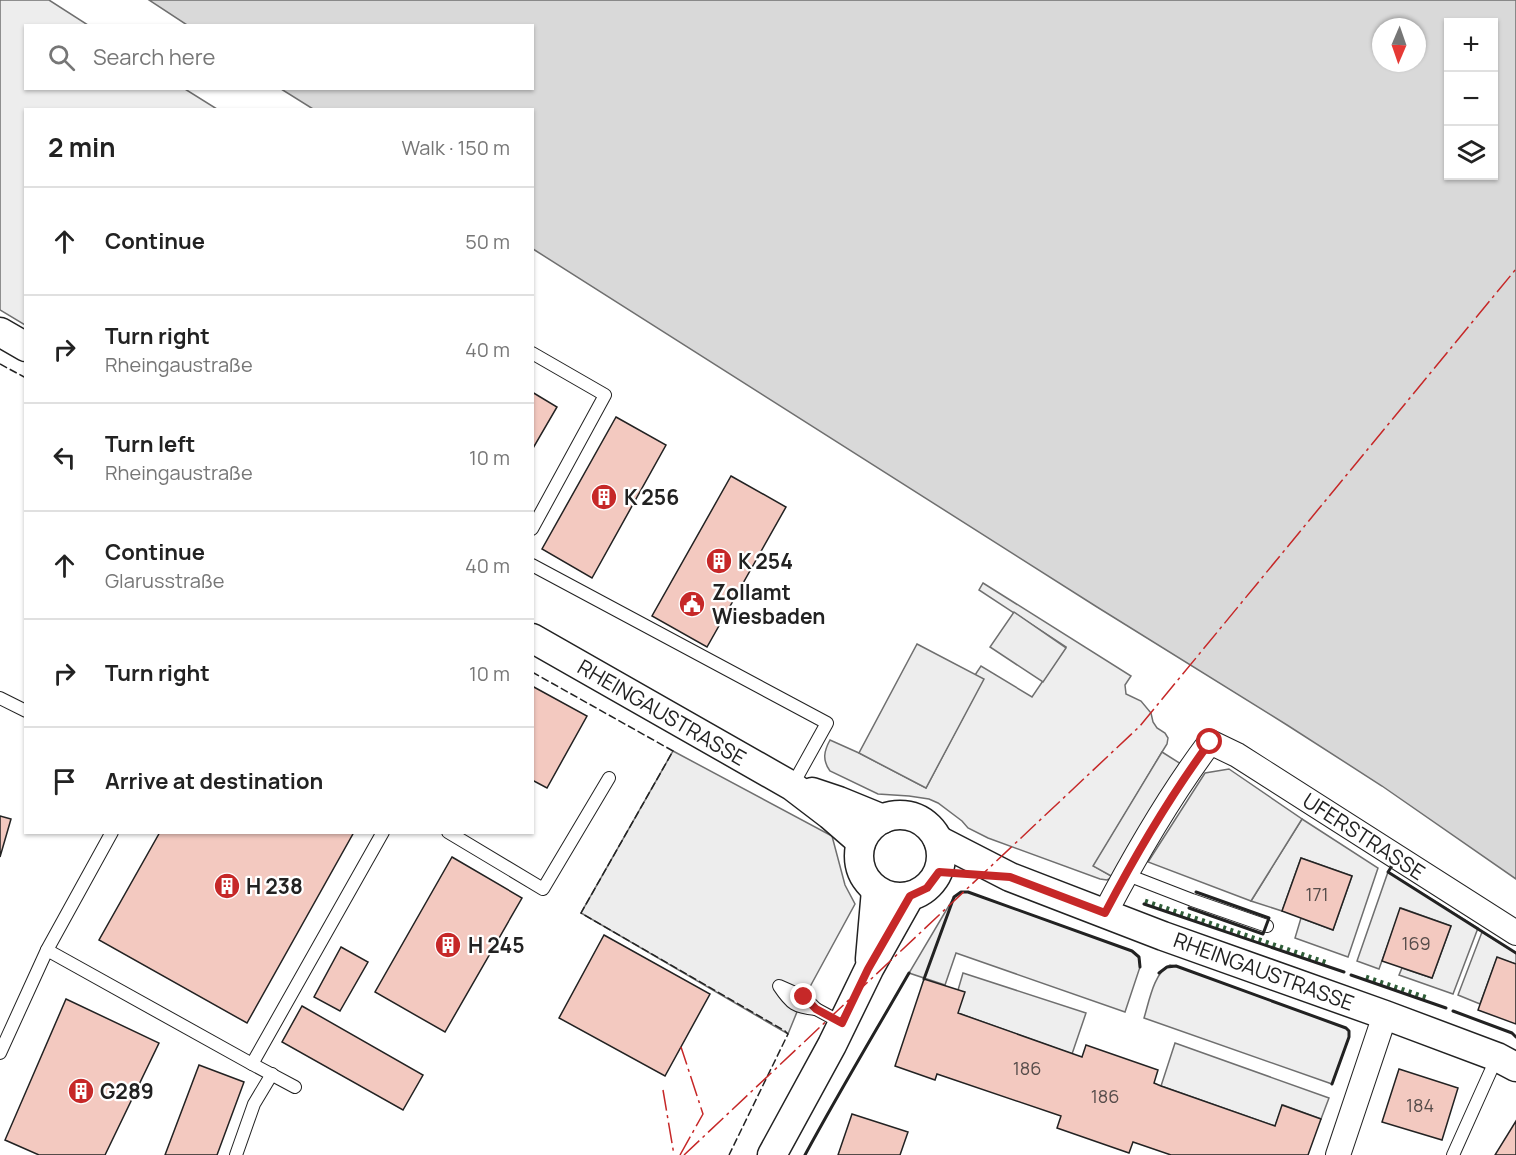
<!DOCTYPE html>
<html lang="en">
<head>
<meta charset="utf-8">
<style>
	:root { --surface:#fff; --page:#f2f2f2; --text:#222; --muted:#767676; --line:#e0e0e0 }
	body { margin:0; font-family:Manrope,sans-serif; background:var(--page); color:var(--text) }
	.controls { position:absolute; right:18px; top:18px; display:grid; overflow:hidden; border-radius:0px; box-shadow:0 2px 4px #0004 }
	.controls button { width:54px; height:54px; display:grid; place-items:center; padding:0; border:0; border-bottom:2px solid var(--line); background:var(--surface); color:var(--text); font:30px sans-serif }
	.compass { position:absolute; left:1372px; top:18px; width:54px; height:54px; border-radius:50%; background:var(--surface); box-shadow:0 2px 4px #0004; rotate:182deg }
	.stop { position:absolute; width:18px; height:18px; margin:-14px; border:4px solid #c62828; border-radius:50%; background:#fff }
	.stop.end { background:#c62828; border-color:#fff; box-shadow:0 2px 6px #0008 }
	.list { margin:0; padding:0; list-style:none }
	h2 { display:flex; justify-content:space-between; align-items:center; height:78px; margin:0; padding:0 24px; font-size:26px }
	h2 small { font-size:20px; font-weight:400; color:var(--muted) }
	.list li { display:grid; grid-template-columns:39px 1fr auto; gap:18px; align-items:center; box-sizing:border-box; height:108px; padding:0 24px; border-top:2px solid var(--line) }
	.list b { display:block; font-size:22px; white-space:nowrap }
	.list p { margin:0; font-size:20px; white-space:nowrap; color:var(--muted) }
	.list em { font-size:20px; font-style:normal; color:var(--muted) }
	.icon { flex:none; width:33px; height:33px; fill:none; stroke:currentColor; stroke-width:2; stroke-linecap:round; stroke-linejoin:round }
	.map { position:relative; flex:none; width:1516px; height:1155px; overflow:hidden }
	.search { position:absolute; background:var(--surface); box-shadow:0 2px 4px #0004; left:24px; top:24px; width:510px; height:66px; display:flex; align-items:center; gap:15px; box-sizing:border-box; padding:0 21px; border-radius:0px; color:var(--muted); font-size:22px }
	.panel { position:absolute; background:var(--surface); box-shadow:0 2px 4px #0004; left:24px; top:108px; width:510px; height:726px; border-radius:0px }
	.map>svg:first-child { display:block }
	.green { fill:#eee; stroke:#6f6f6f; stroke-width:1.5 }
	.parking { fill:#ededed; stroke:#6f6f6f; stroke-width:1.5 }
	.water { fill:#d9d9d9; stroke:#6f6f6f; stroke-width:1.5; fill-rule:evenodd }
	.building { fill:#f3c9c0; stroke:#222; stroke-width:1.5 }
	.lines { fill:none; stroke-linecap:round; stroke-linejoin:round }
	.service-casing { stroke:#222; stroke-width:14 }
	.minor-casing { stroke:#222; stroke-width:26 }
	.tertiary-casing { stroke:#222; stroke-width:31 }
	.service { stroke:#fff; stroke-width:12 }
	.minor { stroke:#fff; stroke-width:24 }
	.tertiary { stroke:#fff; stroke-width:28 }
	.hedge { stroke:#2f5e38; stroke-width:4.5; stroke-dasharray:3 4.5; stroke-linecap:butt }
	.fence { stroke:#222; stroke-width:1.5; stroke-dasharray:8 3; stroke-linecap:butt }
	.wall { stroke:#222; stroke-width:3 }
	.power { stroke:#c62828; stroke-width:1.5; stroke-dasharray:21 4.5 3 4.5; stroke-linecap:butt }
	.route { stroke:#c62828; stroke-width:8 }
	.labels { text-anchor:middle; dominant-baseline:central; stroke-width:4.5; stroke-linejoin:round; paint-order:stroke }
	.number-label { font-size:18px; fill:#564c4a }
	.poi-label { font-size:21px; font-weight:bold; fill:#222; stroke:#fff; text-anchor:start }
	.street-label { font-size:21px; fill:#222; stroke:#fff }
</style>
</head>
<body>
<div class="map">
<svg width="1516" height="1155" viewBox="0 0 1516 1155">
	<rect width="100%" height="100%" fill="#fff"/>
	<g class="green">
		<path d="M 983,583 L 1131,676 L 1125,685 L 1126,694 L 1141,701 L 1151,713 L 1153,722 L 1157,728 L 1165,733 L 1168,738 L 1167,744 L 1162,752 L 1094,866 L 1113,877 L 1107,880 L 1100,879 L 988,838 L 968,828 L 962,821 L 938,803 L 929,799 L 909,796 L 878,794 L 830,771 C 822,760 824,751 830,740 L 859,753 L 926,788 L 983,679 L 975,675 L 981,666 L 1032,697 L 1066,647 L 979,590 Z"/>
		<polygon points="1302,819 1378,868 1348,957 1295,938 1301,918 1333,930 1352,876 1301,858 1282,911 1251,901"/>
		<polygon points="1388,872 1478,928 1453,994 1399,975 1402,968 1432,978 1451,926 1401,908 1379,969 1357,961"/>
		<path d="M 961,892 L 968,892 L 1132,951 C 1139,955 1140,959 1140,967 L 1125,1012 L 956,953 L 945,985 L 909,973 L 954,897 Z"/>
		<polygon points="1482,932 1516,953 1516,964 1497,958 1480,1004 1458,995"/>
		<path d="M 1170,965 L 1176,966 L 1346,1028 L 1349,1031 L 1349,1037 L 1332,1084 L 1144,1018 C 1149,1002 1154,972 1170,965 Z"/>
		<polygon points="963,973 1086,1013 1072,1054 958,1013 958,990"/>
		<polygon points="1175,1043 1329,1098 1321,1119 1283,1105 1275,1126 1161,1086"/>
	</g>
	<g class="parking">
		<polygon points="0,0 49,0 88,25 26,26 26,88 185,89 217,109 26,110 25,325 0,310"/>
		<polygon points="1014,612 1066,648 1043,682 990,647"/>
		<polygon points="917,644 984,679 926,788 859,753"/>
		<polygon points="673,751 832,836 845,885 855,904 799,1007 788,1034 581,913"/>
		<polygon points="1162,752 1181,764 1113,877 1093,866"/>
		<polygon points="1229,769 1302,819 1251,901 1148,862 1205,773"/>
	</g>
	<path class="water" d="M 149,0 L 1516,0 L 1516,879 L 1382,786 L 1287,725 L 1097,607 L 533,249 L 532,110 L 313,109 L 281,89 L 532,88 L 532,26 L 187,25 ZM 1448,22 L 1494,22 L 1494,176 L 1448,176 ZM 1381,27 L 1417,27 L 1417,63 L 1381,63 Z"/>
	<g class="building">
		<polygon points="532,392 557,407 532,450"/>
		<polygon points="616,417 666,445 592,578 542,549"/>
		<polygon points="731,476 786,507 707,647 652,616"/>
		<polygon points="532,686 587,716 547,788 532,780"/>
		<polygon points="0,816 11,819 0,857"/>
		<polygon points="160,832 354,832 247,1023 99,940"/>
		<polygon points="452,857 522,898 445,1032 375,992"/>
		<polygon points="1301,858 1352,876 1333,930 1282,911"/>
		<polygon points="1400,908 1451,926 1432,978 1382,961"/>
		<polygon points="604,935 710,994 665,1076 559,1018"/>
		<polygon points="341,947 368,962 340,1011 314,997"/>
		<polygon points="1497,957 1516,964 1516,1024 1478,1010"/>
		<polygon points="924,979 965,992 958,1013 1082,1057 1086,1045 1158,1070 1154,1083 1161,1086 1275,1126 1282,1105 1321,1119 1308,1155 1171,1155 1133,1142 1129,1153 1057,1128 1061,1116 937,1074 935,1080 895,1066"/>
		<polygon points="66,999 159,1043 105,1155 39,1155 5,1140"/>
		<polygon points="302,1006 423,1075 403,1110 282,1042"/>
		<polygon points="199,1065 244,1082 217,1155 165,1155"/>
		<polygon points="1399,1069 1458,1088 1442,1140 1382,1122"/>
		<polygon points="852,1114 908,1132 900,1155 838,1155"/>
		<polygon points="1516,1121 1516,1155 1495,1155"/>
	</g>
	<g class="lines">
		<g class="service-casing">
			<g id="service">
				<polyline points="532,353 605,395 532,529"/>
				<polyline points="532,565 827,723 792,786"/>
				<polyline points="0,698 26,711"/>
				<polyline points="448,832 543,889 609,778"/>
				<polyline points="1125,874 1192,900 1267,926"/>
				<polyline points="47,950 112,832"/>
				<path d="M 779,986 L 804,997 L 816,1009 C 795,1007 791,1004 779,986 Z"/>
				<polyline points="816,1009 842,1023"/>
				<polyline points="0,1053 47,950 252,1064 295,1087"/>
				<polyline points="252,1064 383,832"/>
				<polyline points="236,1155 254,1104 272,1074"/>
				<polyline points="1453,1155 1497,1057"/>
			</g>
		</g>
		<g class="minor-casing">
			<g id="minor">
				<path d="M 1105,913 C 1136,854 1170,795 1210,742 L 1237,755 L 1516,933"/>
				<polyline points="1338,1155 1385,1015"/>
			</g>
		</g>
		<g class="tertiary-casing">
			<g id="tertiary">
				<polyline points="0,332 26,347"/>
				<polyline points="532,638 792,786 830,815 861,842"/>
				<polyline points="812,792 839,801 883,819"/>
				<circle cx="900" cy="856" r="41"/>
				<polyline points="938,840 1010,877 1163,936 1385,1015 1497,1057 1516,1067"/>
				<polyline points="870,959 876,890"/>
				<polyline points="772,1155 832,1045 869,969 910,896"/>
			</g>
		</g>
		<use href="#service" class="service"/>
		<use href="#minor" class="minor"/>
		<use href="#tertiary" class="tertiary"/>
		<g class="hedge">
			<polyline points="1145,901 1328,963"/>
			<polyline points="1366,977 1428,998"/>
		</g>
		<g class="fence">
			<polyline points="0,364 26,378"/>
			<polyline points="532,672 673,751 581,913 785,1031 788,1034 729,1155"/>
		</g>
		<g class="wall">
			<polyline points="1391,866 1392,866 1388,872 1516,953"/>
			<polyline points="1144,904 1344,972"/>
			<polyline points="1189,908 1263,934 1269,918 1196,892"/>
			<polyline points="1159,973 1167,967 1176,966 1346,1028 1349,1031 1349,1037 1332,1084"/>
			<polyline points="1351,975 1446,1008"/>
			<polyline points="924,979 954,897 961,892 968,892 1132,951 1139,957 1140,967"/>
			<polyline points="1453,1011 1512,1033 1516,1037"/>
			<path d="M 805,1155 C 838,1094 874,1034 909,973"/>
		</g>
		<g class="power">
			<polyline points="663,1090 674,1155"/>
			<polyline points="680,1155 703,1114 681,1047"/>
			<polyline points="684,1155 1140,726 1516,269"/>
		</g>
	</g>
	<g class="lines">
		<path class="route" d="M 804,997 L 816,1009 L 842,1023 L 868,969 L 910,896 L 927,888 L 939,872 L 1010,877 L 1105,913 C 1136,854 1170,796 1210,742"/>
	</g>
	<defs>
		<g id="building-disc" transform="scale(1.35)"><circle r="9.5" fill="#c62828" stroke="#fff"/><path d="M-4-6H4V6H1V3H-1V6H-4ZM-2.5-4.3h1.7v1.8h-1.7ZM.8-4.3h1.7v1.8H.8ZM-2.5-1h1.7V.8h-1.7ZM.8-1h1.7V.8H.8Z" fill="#fff"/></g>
		<g id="civic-disc" transform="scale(1.35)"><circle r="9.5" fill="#c62828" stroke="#fff"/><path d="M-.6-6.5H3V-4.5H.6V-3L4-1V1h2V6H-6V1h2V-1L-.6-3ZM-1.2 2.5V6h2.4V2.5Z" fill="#fff"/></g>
	</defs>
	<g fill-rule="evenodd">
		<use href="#building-disc" x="604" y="497"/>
		<use href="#building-disc" x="719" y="561"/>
		<use href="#civic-disc" x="692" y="604"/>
		<use href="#building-disc" x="227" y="886"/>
		<use href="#building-disc" x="448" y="945"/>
		<use href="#building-disc" x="81" y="1091"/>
	</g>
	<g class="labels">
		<g class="number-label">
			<text x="1317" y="894">171</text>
			<text x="1416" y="943">169</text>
			<text x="1027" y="1068">186</text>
			<text x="1105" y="1096">186</text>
			<text x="1420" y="1105">184</text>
		</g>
		<g class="poi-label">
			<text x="624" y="497">K 256</text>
			<text x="738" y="561">K 254</text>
			<text x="712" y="592">Zollamt<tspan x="712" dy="24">Wiesbaden</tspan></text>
			<text x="246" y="886">H 238</text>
			<text x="468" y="945">H 245</text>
			<text x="100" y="1091">G289</text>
		</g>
		<g class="street-label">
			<text transform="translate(662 712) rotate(30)">RHEINGAUSTRASSE</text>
			<text transform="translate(1364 836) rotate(33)">UFERSTRASSE</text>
			<text transform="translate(1264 971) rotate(20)">RHEINGAUSTRASSE</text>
		</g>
	</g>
</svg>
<div class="controls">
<button>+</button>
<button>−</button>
<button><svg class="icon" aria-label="layers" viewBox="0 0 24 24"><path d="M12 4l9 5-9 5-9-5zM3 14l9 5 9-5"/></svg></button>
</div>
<svg class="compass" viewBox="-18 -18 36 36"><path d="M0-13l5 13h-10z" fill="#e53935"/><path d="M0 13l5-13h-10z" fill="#767676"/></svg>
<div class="stop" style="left:1210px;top:742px"></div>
<div class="stop end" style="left:804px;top:997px"></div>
<div class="search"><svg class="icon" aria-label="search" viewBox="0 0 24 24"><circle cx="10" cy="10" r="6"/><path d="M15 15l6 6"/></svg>Search here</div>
<section class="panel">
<h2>2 min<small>Walk · 150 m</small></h2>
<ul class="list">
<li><svg class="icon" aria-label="ahead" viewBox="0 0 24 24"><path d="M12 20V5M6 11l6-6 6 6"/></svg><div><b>Continue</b></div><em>50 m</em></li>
<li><svg class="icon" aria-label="right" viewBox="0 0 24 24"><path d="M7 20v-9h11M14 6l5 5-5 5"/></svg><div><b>Turn right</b><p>Rheingaustraße</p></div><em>40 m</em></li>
<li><svg class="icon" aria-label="left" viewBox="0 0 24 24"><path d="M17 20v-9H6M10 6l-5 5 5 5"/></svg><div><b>Turn left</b><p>Rheingaustraße</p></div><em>10 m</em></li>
<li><svg class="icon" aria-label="ahead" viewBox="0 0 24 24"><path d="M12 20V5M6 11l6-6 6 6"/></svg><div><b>Continue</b><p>Glarusstraße</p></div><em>40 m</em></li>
<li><svg class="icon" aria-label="right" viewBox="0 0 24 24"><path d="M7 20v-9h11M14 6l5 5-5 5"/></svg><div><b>Turn right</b></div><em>10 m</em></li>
<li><svg class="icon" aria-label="arrive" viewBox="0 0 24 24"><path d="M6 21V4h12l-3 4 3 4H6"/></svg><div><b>Arrive at destination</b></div></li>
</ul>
</section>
</div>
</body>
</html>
